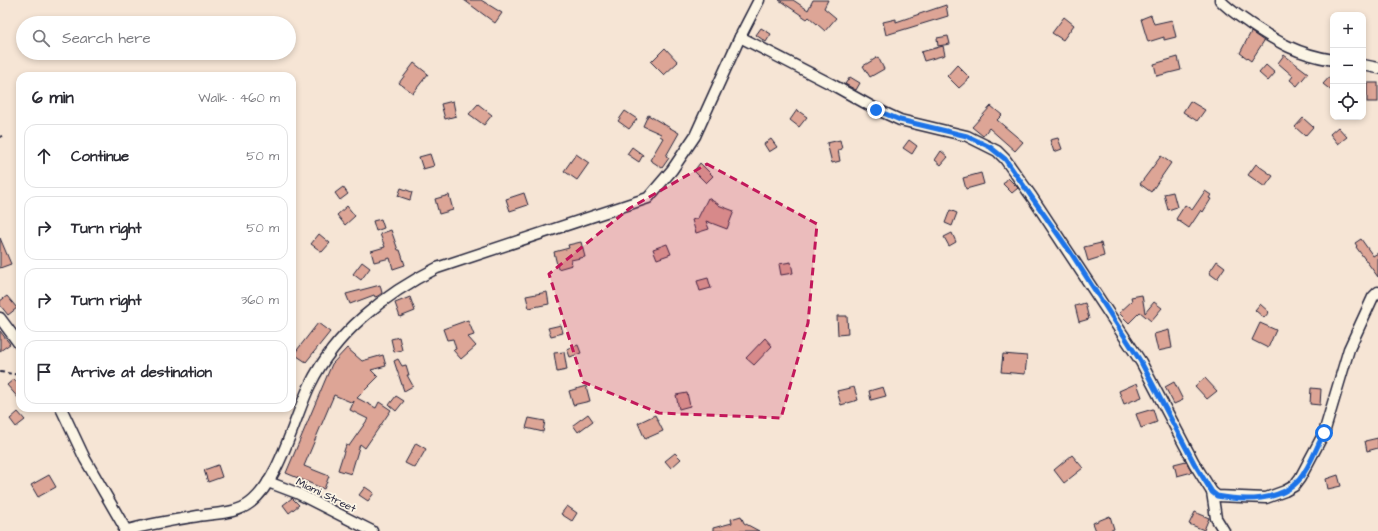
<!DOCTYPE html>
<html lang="en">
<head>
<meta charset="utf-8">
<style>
	:root { --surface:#fff; --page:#f7f7f7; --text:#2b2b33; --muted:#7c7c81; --line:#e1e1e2 }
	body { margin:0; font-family:"Architects Daughter",sans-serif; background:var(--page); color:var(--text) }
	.controls { position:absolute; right:12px; top:12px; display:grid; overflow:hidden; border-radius:8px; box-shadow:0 2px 6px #0003 }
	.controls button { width:36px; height:36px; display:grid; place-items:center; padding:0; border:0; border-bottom:1px solid var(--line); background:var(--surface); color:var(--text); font:20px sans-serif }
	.stop { position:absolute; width:12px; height:12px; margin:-9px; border:3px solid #1a73e8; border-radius:50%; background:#fff }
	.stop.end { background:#1a73e8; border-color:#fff; box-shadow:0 1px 4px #0008 }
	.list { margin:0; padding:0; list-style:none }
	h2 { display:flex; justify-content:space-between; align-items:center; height:52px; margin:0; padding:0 16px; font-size:17px }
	h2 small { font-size:13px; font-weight:400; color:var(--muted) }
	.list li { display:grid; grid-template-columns:26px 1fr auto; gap:12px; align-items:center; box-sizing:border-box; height:64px; margin:0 8px 8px; padding:0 8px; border:1px solid var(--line); border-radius:12px }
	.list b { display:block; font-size:15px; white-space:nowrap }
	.list em { font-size:13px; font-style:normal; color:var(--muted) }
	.icon { flex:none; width:22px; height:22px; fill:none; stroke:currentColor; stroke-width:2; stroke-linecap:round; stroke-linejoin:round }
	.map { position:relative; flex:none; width:1378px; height:531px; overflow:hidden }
	.search { position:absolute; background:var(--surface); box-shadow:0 2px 6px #0003; left:16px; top:16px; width:280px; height:44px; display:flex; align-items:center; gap:10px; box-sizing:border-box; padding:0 14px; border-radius:22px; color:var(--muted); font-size:15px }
	.panel { position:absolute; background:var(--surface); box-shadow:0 2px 6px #0003; left:16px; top:72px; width:280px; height:340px; border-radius:12px }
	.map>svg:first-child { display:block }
	.building { fill:#dda596; stroke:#22223b }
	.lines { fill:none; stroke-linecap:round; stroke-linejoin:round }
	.minor-casing { stroke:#22223b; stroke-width:13 }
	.path { stroke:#22223b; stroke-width:2; stroke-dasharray:4 3; stroke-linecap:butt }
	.minor { stroke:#fcf5e5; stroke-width:10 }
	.route { stroke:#1a73e8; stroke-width:5 }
	.marked { fill:#c2185b; fill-opacity:0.2; stroke:#c2185b; stroke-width:3; stroke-dasharray:8 5; stroke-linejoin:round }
	.labels { text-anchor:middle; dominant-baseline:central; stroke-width:3.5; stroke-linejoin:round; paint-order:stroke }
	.street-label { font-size:11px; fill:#22223b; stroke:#fcf5e5 }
</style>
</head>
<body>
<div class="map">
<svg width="1378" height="531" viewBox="0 0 1378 531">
	<rect width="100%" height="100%" fill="#f6e5d5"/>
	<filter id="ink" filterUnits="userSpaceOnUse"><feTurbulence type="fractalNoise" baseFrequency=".025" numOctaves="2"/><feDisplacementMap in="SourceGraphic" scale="8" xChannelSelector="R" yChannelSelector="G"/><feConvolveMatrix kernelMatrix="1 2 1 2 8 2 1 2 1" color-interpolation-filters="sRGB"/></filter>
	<g filter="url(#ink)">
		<g class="building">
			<polygon points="464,0 481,0 502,13 495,23"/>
			<polygon points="779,0 793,0 808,10 813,0 828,0 824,8 836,18 825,31 809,17 807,19"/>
			<polygon points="946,5 948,16 886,35 883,22 896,19 896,22"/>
			<polygon points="1151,15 1154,24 1172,20 1176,37 1164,40 1164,37 1148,42 1141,19"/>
			<polygon points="1064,17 1074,25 1063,40 1052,33"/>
			<polygon points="761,28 771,34 766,42 756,35"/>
			<polygon points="1251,32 1264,41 1251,61 1240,53"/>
			<polygon points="948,36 950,44 938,46 937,38"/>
			<polygon points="943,46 945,55 924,61 921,52"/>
			<polygon points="665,48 678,62 664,75 651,62"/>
			<polygon points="1284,55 1308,73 1297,86 1290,80 1293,76 1278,63"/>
			<polygon points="878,57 884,69 870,77 863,66"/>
			<polygon points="1178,57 1181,70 1157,76 1154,64"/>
			<polygon points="414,63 428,74 413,93 399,83"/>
			<polygon points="957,65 970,78 959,88 947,76"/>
			<polygon points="1266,65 1275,73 1268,81 1259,73"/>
			<polygon points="1333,73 1333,92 1323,84"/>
			<polygon points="850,77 860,83 856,90 845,84"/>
			<rect x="1367" y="83" width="11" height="19"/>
			<polygon points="453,101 456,116 445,119 441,104"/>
			<polygon points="1190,101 1205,110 1197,121 1183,112"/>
			<polygon points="478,104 492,115 484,125 469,114"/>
			<polygon points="991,106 1002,115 997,120 1023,142 1015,151 989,128 983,136 972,127"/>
			<polygon points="797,110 807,117 799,127 790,120"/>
			<polygon points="625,111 637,119 629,129 618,121"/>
			<polygon points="648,115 679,133 666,156 669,158 662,168 650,160 663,138 660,136 661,134 643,126"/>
			<polygon points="1303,118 1313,127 1305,136 1295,127"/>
			<polygon points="1338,127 1347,137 1338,144 1330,134"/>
			<polygon points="1058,138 1062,149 1054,152 1050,140"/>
			<polygon points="771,139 777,147 769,152 764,144"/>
			<polygon points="840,140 842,149 838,150 840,161 832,163 827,143"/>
			<polygon points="909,140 917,146 912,154 903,148"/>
			<polygon points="632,147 643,155 639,162 627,154"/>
			<polygon points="941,151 948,157 941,165 935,160"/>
			<polygon points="430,154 434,166 423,169 419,157"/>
			<polygon points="576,154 589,163 577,180 564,171"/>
			<polygon points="1161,156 1171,163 1151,192 1140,184"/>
			<polygon points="700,163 713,176 706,183 694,171"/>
			<polygon points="1256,164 1273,176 1265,187 1248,175"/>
			<polygon points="981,173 984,184 966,189 963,178"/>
			<polygon points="1008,178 1018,188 1012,193 1003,184"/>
			<polygon points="343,187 348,194 340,200 335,193"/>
			<polygon points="401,188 412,192 410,200 398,196"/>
			<polygon points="1205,191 1211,195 1209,198 1211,199 1203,212 1201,210 1189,228 1176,219 1185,205 1192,210"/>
			<polygon points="1173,192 1177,207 1168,210 1164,194"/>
			<polygon points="524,193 528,205 510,211 506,199"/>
			<polygon points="449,195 453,210 439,214 435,199"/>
			<polygon points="708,198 718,204 718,205 734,211 727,229 706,221 709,229 696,233 692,220 698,218"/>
			<polygon points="347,206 355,216 345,225 337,215"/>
			<polygon points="950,210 957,213 952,226 945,223"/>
			<polygon points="381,219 384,228 376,231 373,221"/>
			<polygon points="391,230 398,250 400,250 405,265 393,269 390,258 374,262 371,251 385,247 380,234"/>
			<polygon points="952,233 956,242 949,246 944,237"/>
			<polygon points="319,234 330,243 322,252 311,244"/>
			<polygon points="0,238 11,264 0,268"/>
			<polygon points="1361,239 1373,256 1378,253 1378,277 1356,247 1357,246 1355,243"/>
			<polygon points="581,242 585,257 571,260 572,265 558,269 554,252 569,248 568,245"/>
			<polygon points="1101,243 1104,256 1088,261 1084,247"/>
			<polygon points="667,244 671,254 657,259 653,249"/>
			<polygon points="1217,261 1225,267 1217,279 1209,273"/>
			<polygon points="362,262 370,268 361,280 353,274"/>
			<polygon points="791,262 793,273 781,275 779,264"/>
			<polygon points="708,278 711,288 700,291 697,281"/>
			<polygon points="380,285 382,293 378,296 375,297 374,295 350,304 346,294"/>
			<polygon points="547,292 549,304 529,308 526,296"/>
			<polygon points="1142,295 1145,313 1154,302 1162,308 1151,321 1140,312 1129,323 1119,313 1132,301 1131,297"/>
			<polygon points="7,296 17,308 8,315 0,305 0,301"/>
			<polygon points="410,297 415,311 400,317 395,303"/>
			<polygon points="1085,303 1089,319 1079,322 1075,306"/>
			<polygon points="1260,304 1269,312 1264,318 1255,310"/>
			<polygon points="837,316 847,316 848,334 838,335"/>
			<polygon points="468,320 474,335 468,337 476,346 461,359 453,350 456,349 453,339 447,340 443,329"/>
			<polygon points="318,323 330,332 306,362 294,354"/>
			<polygon points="1260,323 1276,330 1268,348 1252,340"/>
			<polygon points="561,325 563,333 551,336 548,328"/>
			<polygon points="1169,330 1172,348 1158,351 1154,334"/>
			<polygon points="0,331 10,344 0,351"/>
			<polygon points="399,337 402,350 394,352 391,339"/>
			<polygon points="765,338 772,346 754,365 746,358"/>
			<polygon points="578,345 581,353 570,357 567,349"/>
			<polygon points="347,348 362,361 383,355 386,366 371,370 378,377 357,398 376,408 379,402 391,410 365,448 360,444 351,474 338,470 346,445 349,446 368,419 350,410 354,401 353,403 334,395 304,466 329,476 324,489 286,473 332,364"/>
			<polygon points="564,352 567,370 557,372 554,353"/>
			<polygon points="1003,354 1027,356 1025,374 1001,372"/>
			<polygon points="398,359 402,366 406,365 409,375 407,375 413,386 404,391 394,361"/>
			<polygon points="1205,378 1217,391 1207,399 1195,386"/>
			<polygon points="14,379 20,386 20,400 7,385"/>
			<polygon points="1174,382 1183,400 1174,404 1165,387"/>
			<polygon points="1137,383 1142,397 1124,404 1119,391"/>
			<polygon points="586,386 590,401 573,405 569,391"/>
			<polygon points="854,387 858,400 841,405 837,391"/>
			<polygon points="883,387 886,396 871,400 869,391"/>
			<polygon points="1311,388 1321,389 1320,405 1310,404"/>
			<polygon points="687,393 690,406 679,409 676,395"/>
			<polygon points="396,396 404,401 396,411 389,405"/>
			<polygon points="1153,409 1157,422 1141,428 1136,414"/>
			<polygon points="18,412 25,420 16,427 10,419"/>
			<polygon points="588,414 593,421 578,432 573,425"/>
			<polygon points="655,415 663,431 645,439 638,423"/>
			<polygon points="529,418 545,421 543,432 526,428"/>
			<polygon points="1378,438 1378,448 1367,451 1365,441"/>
			<polygon points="416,443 426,449 415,468 405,463"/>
			<polygon points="675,453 681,459 671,468 665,461"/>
			<polygon points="1072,455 1083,468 1064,483 1054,470"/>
			<polygon points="1186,461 1192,472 1177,476 1174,464"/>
			<polygon points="218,465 222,477 208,482 204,470"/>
			<polygon points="49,475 56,487 38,497 31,485"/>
			<polygon points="1338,475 1341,486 1328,489 1326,479"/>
			<polygon points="365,487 374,493 368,501 359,495"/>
			<polygon points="292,498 299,505 289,513 283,505"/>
			<polygon points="567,506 577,513 572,521 561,514"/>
			<polygon points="1195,512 1209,518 1204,530 1189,524"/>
			<polygon points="741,516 744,523 759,531 713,531 713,528 732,523 731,519"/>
			<polygon points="1110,516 1114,529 1109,531 1096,531 1093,523"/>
		</g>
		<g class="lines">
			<g class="minor-casing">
				<g id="minor">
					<path d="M 1220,0 C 1228,9 1239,16 1249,23 C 1279,43 1297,54 1333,60"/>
					<polyline points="740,37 833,85 876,109 900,120 967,136 997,151 1005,159 1032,197 1141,362 1194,463 1212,492 1217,496 1266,498 1285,491 1294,486 1300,478 1324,433 1349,349 1373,297 1378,292"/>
					<polyline points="1363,65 1378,68"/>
					<polyline points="0,318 20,345"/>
					<polyline points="61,408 85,459 126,530"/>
					<polyline points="268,482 297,493 372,531"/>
					<polyline points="1212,492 1216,518 1224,531"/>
					<path d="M 124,531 C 148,524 174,520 198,516 C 215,513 236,514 250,503 C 280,480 294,418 310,385 C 335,333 386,293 437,268 L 648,198 L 672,170 L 695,136 L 740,37 L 759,0"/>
				</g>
			</g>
			<g class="path">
				<polyline points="0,137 2,136"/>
				<polyline points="0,372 20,375"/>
			</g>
			<use href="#minor" class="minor"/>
		</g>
	</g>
	<g class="lines" filter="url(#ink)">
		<path class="route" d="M 876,110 L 900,120 L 967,136 L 990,147 L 1005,159 L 1071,253 L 1141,362 L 1194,463 L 1212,492 L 1217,496 C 1244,501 1280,502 1299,480 C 1310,467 1316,448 1324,433"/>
	</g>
	<path class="marked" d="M 707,164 L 817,224 L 808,323 L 781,418 L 659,413 L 583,382 L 549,274 L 630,208 Z"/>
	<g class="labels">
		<g class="street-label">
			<text transform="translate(326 495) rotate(26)">Miami Street</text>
		</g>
	</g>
</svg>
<div class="controls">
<button>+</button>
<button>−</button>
<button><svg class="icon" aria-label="locate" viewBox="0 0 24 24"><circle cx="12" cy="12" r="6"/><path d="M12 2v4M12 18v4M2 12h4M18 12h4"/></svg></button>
</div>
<div class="stop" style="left:1324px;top:433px"></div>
<div class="stop end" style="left:876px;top:110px"></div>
<div class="search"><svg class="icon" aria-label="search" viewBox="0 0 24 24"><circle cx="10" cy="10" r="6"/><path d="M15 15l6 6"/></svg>Search here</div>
<section class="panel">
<h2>6 min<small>Walk · 460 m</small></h2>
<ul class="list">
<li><svg class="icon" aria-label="ahead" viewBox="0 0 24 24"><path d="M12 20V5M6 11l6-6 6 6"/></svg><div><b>Continue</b></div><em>50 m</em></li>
<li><svg class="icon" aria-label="right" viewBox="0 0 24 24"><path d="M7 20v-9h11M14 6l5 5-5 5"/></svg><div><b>Turn right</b></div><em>50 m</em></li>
<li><svg class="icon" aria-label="right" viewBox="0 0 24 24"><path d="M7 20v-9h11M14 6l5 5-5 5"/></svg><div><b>Turn right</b></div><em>360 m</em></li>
<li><svg class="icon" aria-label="arrive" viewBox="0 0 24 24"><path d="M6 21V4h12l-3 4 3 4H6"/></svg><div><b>Arrive at destination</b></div></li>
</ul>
</section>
</div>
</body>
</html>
